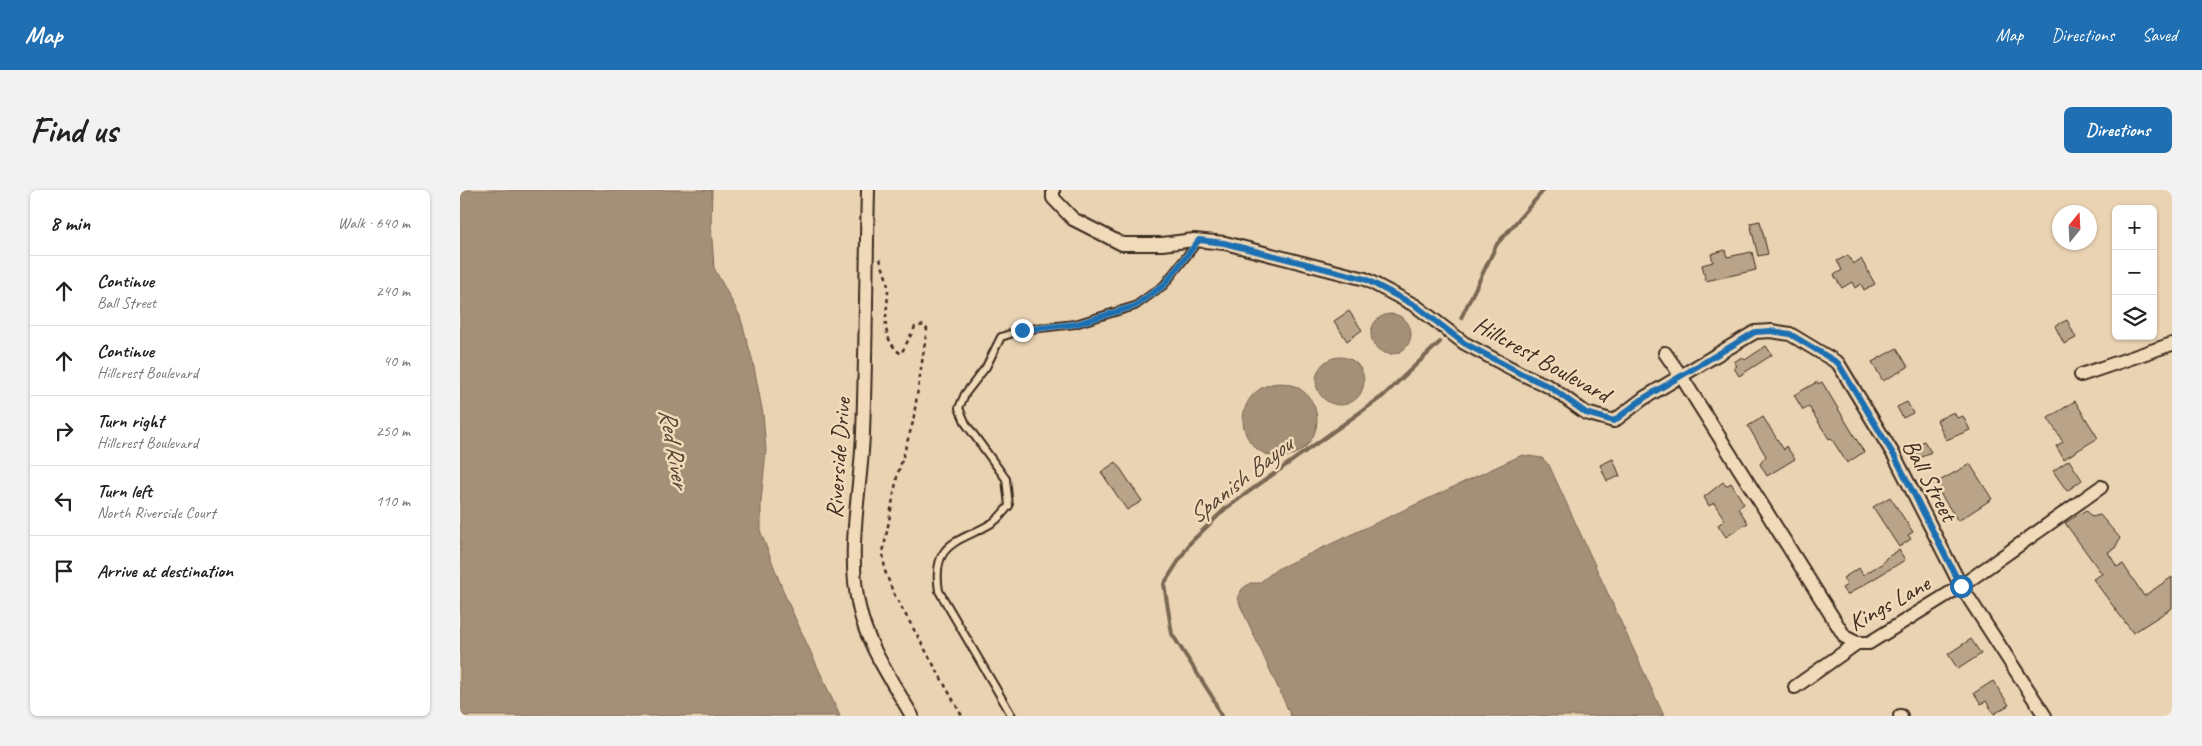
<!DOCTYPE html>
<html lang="en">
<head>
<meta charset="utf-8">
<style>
	:root { --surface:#fff; --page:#f2f2f2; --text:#222; --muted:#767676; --line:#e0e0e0; --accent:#1f6fb2 }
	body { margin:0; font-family:Caveat,sans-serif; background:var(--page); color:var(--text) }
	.controls { position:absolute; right:15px; top:15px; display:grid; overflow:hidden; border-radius:8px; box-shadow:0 1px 4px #0004 }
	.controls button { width:45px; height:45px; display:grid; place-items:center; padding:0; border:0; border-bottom:1px solid var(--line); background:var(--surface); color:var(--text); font:25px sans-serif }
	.compass { position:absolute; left:1592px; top:15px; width:45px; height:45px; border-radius:50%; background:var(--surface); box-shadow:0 1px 4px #0004; rotate:18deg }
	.stop { position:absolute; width:15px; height:15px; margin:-11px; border:4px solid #1f6fb2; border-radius:50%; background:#fff }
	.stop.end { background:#1f6fb2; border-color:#fff; box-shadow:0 1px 5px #0008 }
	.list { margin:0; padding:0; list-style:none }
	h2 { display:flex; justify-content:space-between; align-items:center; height:65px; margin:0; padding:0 20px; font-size:21px }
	h2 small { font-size:16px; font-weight:400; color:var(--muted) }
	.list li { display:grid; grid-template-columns:32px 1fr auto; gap:15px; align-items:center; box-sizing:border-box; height:70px; padding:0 20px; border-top:1px solid var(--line) }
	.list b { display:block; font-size:19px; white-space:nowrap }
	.list p { margin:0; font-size:16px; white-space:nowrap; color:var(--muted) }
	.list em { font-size:16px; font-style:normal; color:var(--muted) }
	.icon { flex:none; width:28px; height:28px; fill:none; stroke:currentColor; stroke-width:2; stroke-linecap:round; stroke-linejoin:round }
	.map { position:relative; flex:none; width:1712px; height:526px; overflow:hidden; border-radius:8px }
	header { display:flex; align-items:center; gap:30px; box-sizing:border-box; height:70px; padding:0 25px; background:var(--accent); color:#fff }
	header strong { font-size:24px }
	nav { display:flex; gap:28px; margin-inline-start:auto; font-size:18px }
	.intro { display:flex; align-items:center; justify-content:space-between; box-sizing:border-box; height:120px; padding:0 30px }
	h1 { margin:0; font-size:35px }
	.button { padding:12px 22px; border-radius:8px; background:var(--accent); color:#fff; font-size:18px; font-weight:700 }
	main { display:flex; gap:30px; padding:0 30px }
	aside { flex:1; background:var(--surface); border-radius:8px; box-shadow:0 1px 4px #0004 }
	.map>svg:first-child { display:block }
	.water { fill:#a49077; stroke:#7a6753 }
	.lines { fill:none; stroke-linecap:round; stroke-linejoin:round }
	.stream { stroke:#7a6753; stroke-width:4 }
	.building { fill:#b9a489; stroke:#3b2a1e }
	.lane-casing { stroke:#3b2a1e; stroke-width:10 }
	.street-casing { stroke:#3b2a1e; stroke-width:16 }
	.path { stroke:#3b2a1e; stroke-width:2.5; stroke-dasharray:4 4; stroke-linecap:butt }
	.lane { stroke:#f1dab9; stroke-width:6 }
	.street { stroke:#f1dab9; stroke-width:12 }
	.route { stroke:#1f6fb2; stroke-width:6 }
	.labels { text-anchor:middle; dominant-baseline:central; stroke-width:5; stroke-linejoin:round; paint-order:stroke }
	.street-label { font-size:24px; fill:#3b2a1e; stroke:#f1dab9 }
	.water-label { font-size:25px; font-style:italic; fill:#554434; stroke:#f1dab9 }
</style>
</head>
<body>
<header>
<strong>Map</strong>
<nav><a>Map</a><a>Directions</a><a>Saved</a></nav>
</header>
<div class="intro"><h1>Find us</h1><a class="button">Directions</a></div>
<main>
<aside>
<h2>8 min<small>Walk · 640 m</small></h2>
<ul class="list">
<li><svg class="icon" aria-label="ahead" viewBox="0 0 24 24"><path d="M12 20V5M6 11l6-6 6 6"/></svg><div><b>Continue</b><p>Ball Street</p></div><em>240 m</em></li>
<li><svg class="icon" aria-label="ahead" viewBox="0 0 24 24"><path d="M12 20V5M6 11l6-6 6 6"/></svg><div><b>Continue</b><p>Hillcrest Boulevard</p></div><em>40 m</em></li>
<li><svg class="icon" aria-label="right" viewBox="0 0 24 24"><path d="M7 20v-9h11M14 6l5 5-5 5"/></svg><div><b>Turn right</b><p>Hillcrest Boulevard</p></div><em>250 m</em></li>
<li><svg class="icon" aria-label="left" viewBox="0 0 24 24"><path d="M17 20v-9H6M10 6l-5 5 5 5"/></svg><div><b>Turn left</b><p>North Riverside Court</p></div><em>110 m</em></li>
<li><svg class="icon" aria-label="arrive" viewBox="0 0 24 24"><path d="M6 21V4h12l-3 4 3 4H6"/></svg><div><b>Arrive at destination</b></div></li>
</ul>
</aside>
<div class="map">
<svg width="1712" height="526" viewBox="0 0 1712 526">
	<rect width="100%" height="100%" fill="#ead3b3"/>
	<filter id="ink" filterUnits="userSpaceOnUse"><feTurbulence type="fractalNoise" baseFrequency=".02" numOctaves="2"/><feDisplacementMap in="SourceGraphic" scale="10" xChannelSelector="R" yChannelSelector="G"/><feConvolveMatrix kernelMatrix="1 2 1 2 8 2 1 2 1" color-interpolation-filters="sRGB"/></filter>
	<g filter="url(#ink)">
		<g class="water">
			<polygon points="0,0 252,0 251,35 254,78 280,126 293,172 303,224 306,260 301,312 301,343 326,408 380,526 0,526"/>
			<circle cx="931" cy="144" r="20"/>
			<circle cx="880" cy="191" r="24"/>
			<circle cx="820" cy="230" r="37"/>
			<polygon points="1062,265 1082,268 1089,275 1204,526 831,526 780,415 778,407 782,399 790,393 799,393 817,379"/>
		</g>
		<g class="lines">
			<g class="stream">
				<polyline points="1001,128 1037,54 1084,0"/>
				<polyline points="761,526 753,508 712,444 704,394 730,353 766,318 923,206 980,152"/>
			</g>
		</g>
		<g class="building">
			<polygon points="1300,31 1308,64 1298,66 1290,33"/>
			<polygon points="1265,60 1267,67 1292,62 1296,80 1246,91 1242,75 1253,72 1251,64"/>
			<polygon points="1388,65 1393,74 1401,69 1415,94 1404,100 1401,94 1395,98 1392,92 1382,98 1374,85 1382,80 1377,71"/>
			<polygon points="889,121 902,140 887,151 874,131"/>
			<polygon points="1607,130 1616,148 1604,154 1595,136"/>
			<polygon points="1306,156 1312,165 1279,186 1274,178 1277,176 1274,172 1282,167 1285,170"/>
			<polygon points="1437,158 1448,177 1423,191 1412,172"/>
			<polygon points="1357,192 1358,194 1362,192 1404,262 1387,273 1371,248 1369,249 1349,217 1343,220 1334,205"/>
			<polygon points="1615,211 1638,248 1604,269 1596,256 1603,252 1588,228"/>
			<polygon points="1447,212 1453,223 1443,228 1437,217"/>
			<polygon points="1494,222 1497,228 1503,226 1510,240 1486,250 1477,230"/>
			<polygon points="1303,227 1324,260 1326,256 1335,269 1307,286 1300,274 1306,266 1288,236"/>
			<polygon points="1464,251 1471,262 1460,268 1454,257"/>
			<polygon points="1153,269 1160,286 1147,291 1140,275"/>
			<polygon points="1609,270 1622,290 1607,301 1593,281"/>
			<polygon points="656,272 682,311 667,320 641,282"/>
			<polygon points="1510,274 1532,309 1498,331 1474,294"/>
			<polygon points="1263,292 1266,296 1271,293 1284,314 1278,318 1288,333 1266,347 1258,335 1265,330 1254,313 1249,316 1244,307"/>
			<polygon points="1430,307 1453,342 1448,345 1451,349 1439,357 1413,317"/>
			<polygon points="1626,320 1632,327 1640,325 1660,348 1655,358 1648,362 1657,377 1663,374 1684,406 1712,387 1712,418 1673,443 1633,389 1642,384 1605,333"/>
			<polygon points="1439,360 1445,370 1387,405 1382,398 1387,395 1383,388 1399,378 1403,385 1423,373 1426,368"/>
			<polygon points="1511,449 1521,464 1498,479 1488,464"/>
			<polygon points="1533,491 1549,515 1534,524 1526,511 1521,514 1514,503"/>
		</g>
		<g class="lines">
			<g class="lane-casing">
				<path id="lane" d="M 552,526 L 479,401 C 471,351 499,353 532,333 C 539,329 544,321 549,316 L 546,289 L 506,234 L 499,218 L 505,204 L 526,177 L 541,147 L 562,140 L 615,134 L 675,116 L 704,95 L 739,50"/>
			</g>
			<g class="street-casing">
				<g id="street">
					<path d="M 408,0 C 406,81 406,162 403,243 C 401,302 386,359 399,417 C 407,456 433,492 452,526"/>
					<polyline points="593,0 593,8 613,29 662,54 702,54 734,50 765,53 905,89 956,116 1004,153 1060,183 1090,197 1126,223 1154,231 1184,208 1295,142 1311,141 1330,144 1378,173 1435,267 1501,396 1585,526"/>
					<polyline points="1205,163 1221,186 1385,447 1397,453"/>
					<polyline points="1621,185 1712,154"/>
					<polyline points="1335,497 1397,453 1409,453 1501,396 1641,297"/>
					<polyline points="1440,526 1441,526"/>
				</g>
			</g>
			<path class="path" d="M 420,69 C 423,79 428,90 428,99 C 428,126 418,145 441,164 L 455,137 L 464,135 L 467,139 L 453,232 L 437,287 L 423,363 L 425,381 L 433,402 L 502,526"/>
			<use href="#lane" class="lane"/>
			<use href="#street" class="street"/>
		</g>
	</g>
	<g class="lines" filter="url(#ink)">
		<polyline class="route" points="562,140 616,134 675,116 704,95 739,50 764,53 905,89 956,116 1004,153 1060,183 1090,197 1126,223 1154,231 1184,208 1295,142 1311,141 1330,144 1378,173 1435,267 1501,396"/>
	</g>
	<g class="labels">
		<g class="street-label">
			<text transform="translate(1082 169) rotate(29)">Hillcrest Boulevard</text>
			<text transform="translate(378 268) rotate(-86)">Riverside Drive</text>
			<text transform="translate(1470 290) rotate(62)">Ball Street</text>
			<text transform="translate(1429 413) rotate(-29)">Kings Lane</text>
		</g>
		<g class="water-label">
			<text transform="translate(214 258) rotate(80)">Red River</text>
			<text transform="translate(780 290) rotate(-38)">Spanish Bayou</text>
		</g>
	</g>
</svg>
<div class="controls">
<button>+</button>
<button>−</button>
<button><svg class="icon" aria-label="layers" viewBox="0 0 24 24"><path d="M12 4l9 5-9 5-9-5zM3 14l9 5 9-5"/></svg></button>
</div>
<svg class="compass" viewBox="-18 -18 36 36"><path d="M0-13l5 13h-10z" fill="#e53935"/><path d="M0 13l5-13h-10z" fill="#767676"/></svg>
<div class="stop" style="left:1501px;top:396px"></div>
<div class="stop end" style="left:562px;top:140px"></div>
</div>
</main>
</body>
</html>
